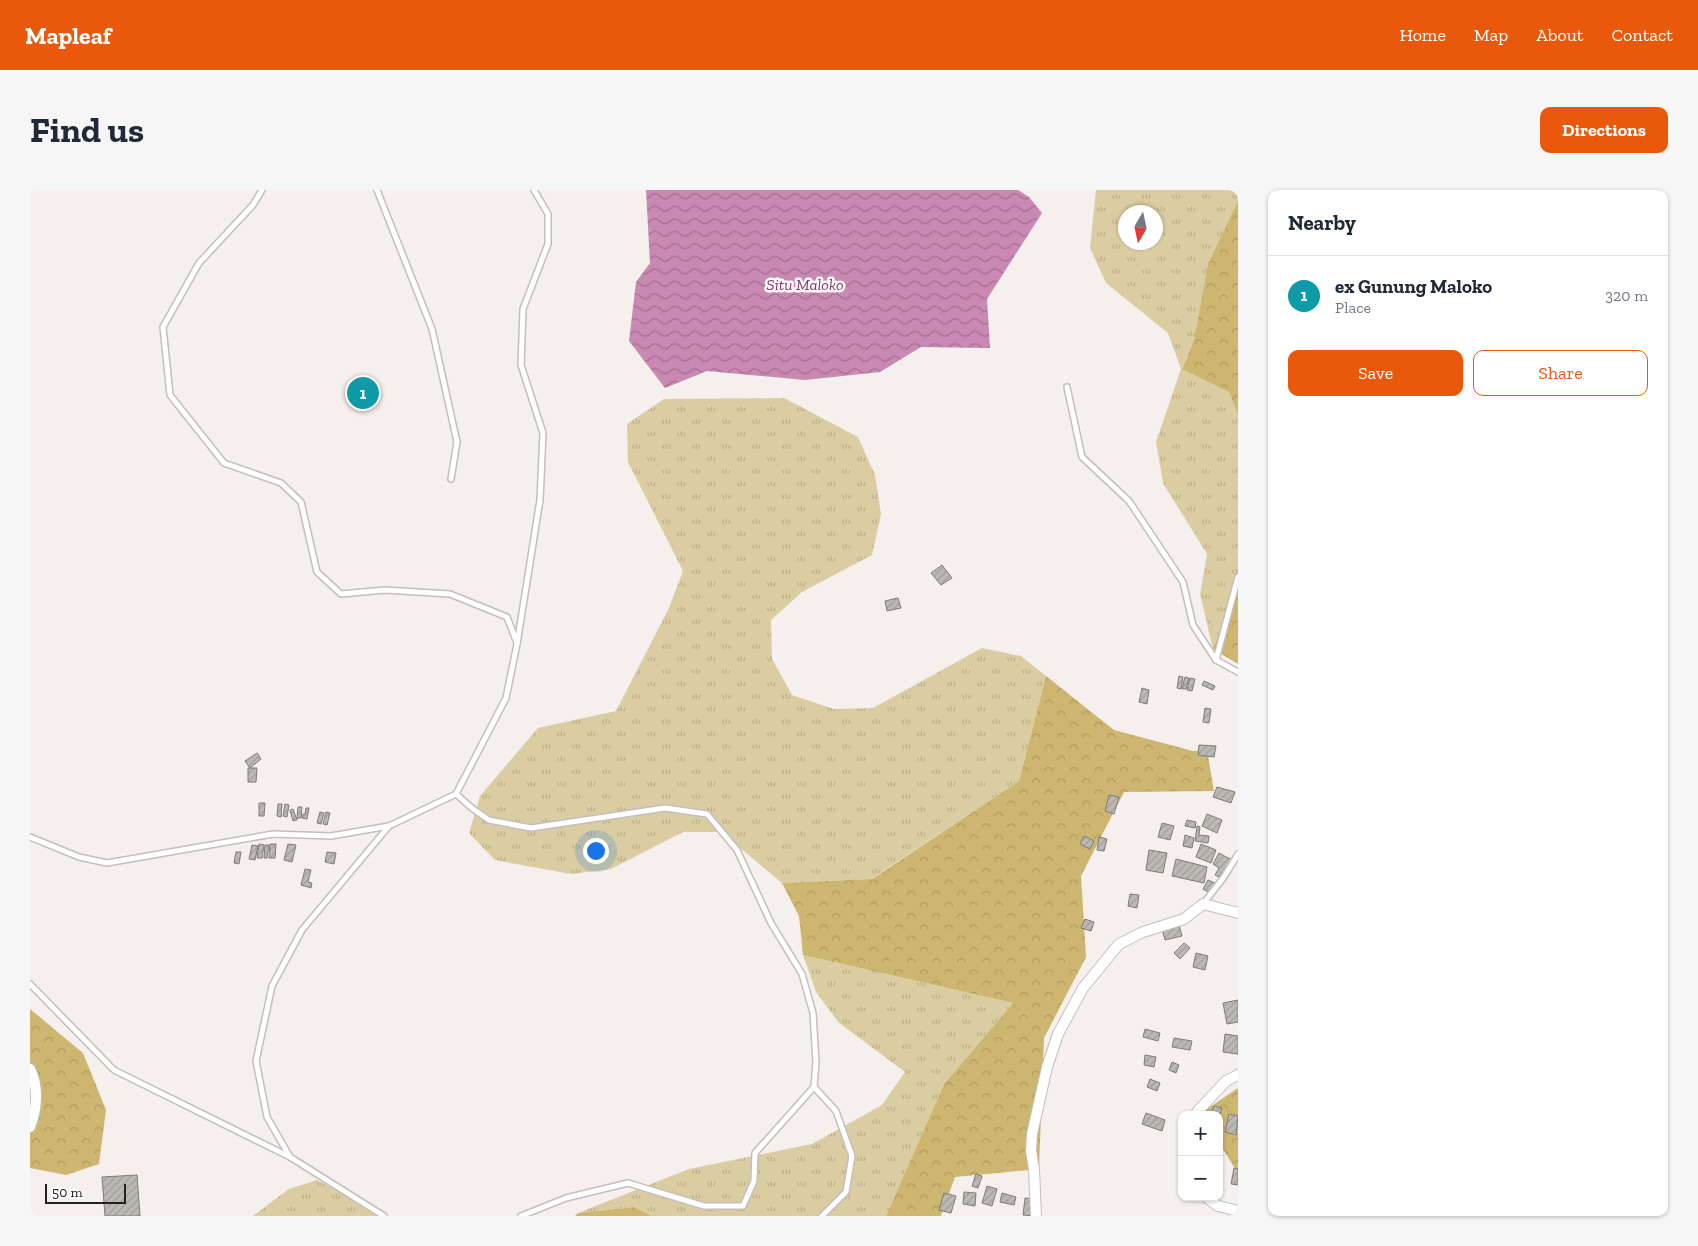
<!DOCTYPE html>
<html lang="en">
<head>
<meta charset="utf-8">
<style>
	:root { --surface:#fff; --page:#f6f6f7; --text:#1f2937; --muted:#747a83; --line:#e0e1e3; --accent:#ea580c }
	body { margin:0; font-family:"Zilla Slab",serif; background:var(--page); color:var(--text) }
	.controls { position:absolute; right:15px; bottom:15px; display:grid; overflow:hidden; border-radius:10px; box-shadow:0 1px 4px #0004 }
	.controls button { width:45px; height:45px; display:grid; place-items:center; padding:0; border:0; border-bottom:1px solid var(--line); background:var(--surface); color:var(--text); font:25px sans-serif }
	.compass { position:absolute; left:1088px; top:15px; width:45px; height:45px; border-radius:50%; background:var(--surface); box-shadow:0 1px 4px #0004; rotate:189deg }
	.scale { position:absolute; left:15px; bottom:12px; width:81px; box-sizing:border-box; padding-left:5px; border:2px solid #232120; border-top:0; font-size:14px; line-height:18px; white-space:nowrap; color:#232120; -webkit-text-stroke:4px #fffdfd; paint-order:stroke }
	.you { position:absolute; left:565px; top:660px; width:18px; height:18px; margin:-12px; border:4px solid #fff; border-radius:50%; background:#1a73e8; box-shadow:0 0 0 8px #1a73e833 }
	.badge { display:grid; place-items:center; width:32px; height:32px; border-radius:50%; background:var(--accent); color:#fff; font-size:16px; font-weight:700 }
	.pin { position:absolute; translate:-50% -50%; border:2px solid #fff; box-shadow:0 1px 5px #0006 }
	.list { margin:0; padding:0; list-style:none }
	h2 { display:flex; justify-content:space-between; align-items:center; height:65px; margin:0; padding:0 20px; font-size:21px }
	h2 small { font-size:16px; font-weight:400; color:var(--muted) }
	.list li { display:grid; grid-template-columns:32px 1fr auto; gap:15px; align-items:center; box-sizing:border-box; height:80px; padding:0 20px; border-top:1px solid var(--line) }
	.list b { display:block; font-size:19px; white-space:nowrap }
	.list p { margin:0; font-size:16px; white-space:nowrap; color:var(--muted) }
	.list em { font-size:16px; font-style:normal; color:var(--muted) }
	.actions { display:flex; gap:10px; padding:15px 20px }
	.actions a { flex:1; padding:11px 0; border:1px solid var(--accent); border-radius:10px; text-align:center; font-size:18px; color:var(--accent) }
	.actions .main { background:var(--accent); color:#fff }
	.map { position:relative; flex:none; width:1208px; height:1026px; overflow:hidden; border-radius:10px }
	header { display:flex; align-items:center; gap:30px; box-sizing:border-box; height:70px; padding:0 25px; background:var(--accent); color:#fff }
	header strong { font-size:24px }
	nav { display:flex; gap:28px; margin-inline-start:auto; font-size:18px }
	.intro { display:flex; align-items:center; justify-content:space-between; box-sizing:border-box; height:120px; padding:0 30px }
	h1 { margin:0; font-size:35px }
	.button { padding:12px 22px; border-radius:10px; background:var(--accent); color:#fff; font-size:18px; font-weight:700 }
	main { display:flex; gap:30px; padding:0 30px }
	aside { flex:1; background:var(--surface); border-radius:10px; box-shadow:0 1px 4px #0004 }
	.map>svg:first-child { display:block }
	.grass { fill:url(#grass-tufts); fill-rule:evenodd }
	.forest { fill:url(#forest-crowns) }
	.water { fill:url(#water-waves) }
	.building { fill:url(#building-hatch); stroke:#7f7b78 }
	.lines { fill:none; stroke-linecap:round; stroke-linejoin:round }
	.service-casing { stroke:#c4bebd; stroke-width:8 }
	.minor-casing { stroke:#c4bebd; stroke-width:12 }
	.service { stroke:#fff; stroke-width:5 }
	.minor { stroke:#fff; stroke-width:10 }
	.labels { text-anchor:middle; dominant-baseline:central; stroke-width:5; stroke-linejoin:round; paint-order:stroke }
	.water-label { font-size:16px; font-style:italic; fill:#83366c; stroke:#fffdfd }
</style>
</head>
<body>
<header>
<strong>Mapleaf</strong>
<nav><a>Home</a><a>Map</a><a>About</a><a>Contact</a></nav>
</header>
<div class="intro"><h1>Find us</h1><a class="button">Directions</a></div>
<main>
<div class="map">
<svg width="1208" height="1026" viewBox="0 0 1208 1026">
	<defs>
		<pattern id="grass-tufts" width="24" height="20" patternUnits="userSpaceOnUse" patternTransform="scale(1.25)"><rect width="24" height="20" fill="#dbcda2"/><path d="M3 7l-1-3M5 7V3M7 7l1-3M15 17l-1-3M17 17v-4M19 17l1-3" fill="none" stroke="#bcb08b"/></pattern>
		<pattern id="forest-crowns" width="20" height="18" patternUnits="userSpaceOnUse" patternTransform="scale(1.25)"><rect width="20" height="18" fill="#cdb66f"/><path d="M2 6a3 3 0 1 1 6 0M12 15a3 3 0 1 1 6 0" fill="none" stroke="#b09c60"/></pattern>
		<pattern id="water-waves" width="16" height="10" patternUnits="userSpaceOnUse" patternTransform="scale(1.25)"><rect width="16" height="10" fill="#c989b2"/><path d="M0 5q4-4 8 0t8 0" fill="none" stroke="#a37090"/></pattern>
		<pattern id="building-hatch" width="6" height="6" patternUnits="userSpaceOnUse" patternTransform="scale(1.25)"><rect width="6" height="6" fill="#bcb8b4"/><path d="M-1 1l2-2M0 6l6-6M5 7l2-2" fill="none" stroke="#a19e9a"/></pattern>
	</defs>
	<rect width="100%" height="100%" fill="#f5efed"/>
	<g class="grass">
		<path d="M 1066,0 L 1208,0 L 1208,11 L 1178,75 L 1164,150 L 1152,178 L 1199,202 L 1208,225 L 1208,397 L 1183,459 L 1170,404 L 1177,364 L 1133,293 L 1126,252 L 1151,179 L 1138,143 L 1076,93 L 1060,58 ZM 1096,22 L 1126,22 L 1126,52 L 1096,52 Z"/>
		<polygon points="754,208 828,247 845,285 851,324 842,365 772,402 741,430 742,469 762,505 804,519 843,518 952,458 991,466 1016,486 989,591 841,689 752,693 691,642 653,642 581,679 541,684 465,670 439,643 450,606 508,538 586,521 639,418 653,381 598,272 597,234 634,209"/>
		<polygon points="773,765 983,813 914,894 856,1026 622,1026 604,1017 548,1023 659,979 782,954 852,915 875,882 809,833 786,802"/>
		<polygon points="287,990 346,1021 348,1026 223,1026 259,999"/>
	</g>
	<g class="forest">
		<polygon points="1208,11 1208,225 1199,202 1152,179 1164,150 1178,74"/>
		<polygon points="1208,397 1208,474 1183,459"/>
		<polygon points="1016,486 1084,540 1163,561 1177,560 1184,601 1094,602 1051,686 1056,767 1014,848 1009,979 925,987 911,1026 856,1026 914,894 983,813 773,765 769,726 752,693 842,689 989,591"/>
		<polygon points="0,819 53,863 76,920 69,974 36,985 0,978"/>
		<polygon points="1208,898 1208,980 1206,980 1189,953 1189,925 1172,925 1171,923"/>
		<polygon points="604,1017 622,1026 545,1026 548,1023"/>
	</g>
	<polygon class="water" points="616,0 988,0 999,7 1012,23 957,109 960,158 891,157 850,182 775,190 677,181 635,198 599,151 606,92 620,73"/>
	<g class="building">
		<polygon points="912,375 922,388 911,395 901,383"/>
		<polygon points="868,408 871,418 857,421 855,411"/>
		<polygon points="1149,486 1153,487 1151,499 1147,498"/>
		<polygon points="1155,487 1159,488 1156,499 1152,499"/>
		<polygon points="1160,488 1165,489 1162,501 1157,500"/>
		<polygon points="1174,491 1185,496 1183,500 1172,495"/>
		<polygon points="1112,498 1119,500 1117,514 1109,512"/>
		<polygon points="1175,518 1181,519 1179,533 1173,532"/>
		<polygon points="1169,555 1186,556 1184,567 1168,565"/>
		<polygon points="227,563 231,569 220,578 215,571"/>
		<polygon points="218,578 227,578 226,592 218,592"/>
		<polygon points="1187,597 1205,602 1201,613 1183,607"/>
		<polygon points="1079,605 1089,607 1084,624 1075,621"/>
		<polygon points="229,613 235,613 234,626 229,626"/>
		<polygon points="248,614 252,614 251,627 247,626"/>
		<polygon points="255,614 259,615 257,627 253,626"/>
		<polygon points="268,617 272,617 271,628 267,628"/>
		<polygon points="276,618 279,618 277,629 272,628 273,624 275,624"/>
		<polygon points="263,619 267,630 263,631 260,620"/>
		<polygon points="290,622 294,623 291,634 287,633"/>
		<polygon points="296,622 300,623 297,635 293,634"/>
		<polygon points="1177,624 1192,630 1187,643 1172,636"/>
		<polygon points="1157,630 1166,632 1165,638 1155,636"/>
		<polygon points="1132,633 1144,636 1140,650 1128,647"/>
		<polygon points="1167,636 1170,637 1169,645 1179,646 1178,653 1165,651"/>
		<polygon points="1155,645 1164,648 1162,658 1153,656"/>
		<polygon points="1054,646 1064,651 1060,659 1050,654"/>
		<polygon points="1069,647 1077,649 1074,661 1067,660"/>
		<polygon points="229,654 234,655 232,668 227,668"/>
		<polygon points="240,654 246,654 245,668 239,668"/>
		<polygon points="258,654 266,655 262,672 254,670"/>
		<polygon points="1171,654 1186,660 1181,673 1166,667"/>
		<polygon points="222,655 228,656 225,670 219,669"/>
		<polygon points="235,655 239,655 237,668 234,668"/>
		<polygon points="1119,660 1137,663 1133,683 1116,680"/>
		<polygon points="206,662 211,662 209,674 204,673"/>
		<polygon points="297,662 306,663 304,674 295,672"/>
		<polygon points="1189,663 1202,670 1193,689 1185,685 1189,678 1183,674"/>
		<polygon points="1146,669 1177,677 1174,693 1142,686"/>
		<polygon points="275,679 281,680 278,692 282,693 281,698 271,695"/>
		<polygon points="1178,690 1187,694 1182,704 1173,699"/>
		<polygon points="1100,704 1109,705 1107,718 1098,716"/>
		<polygon points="1055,729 1064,732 1061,741 1051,738"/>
		<polygon points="1149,735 1152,746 1135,750 1132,739"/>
		<polygon points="1154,753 1160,758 1150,769 1144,763"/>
		<polygon points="1166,763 1178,766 1175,780 1163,777"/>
		<polygon points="1208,810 1208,832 1197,834 1193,813"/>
		<polygon points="1115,839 1130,843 1128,851 1113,847"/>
		<polygon points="1195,844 1208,846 1208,864 1193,862"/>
		<polygon points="1144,848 1162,851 1160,860 1142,857"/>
		<polygon points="1115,865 1126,867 1124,877 1114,875"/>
		<polygon points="1142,872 1149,875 1146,883 1139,880"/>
		<polygon points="1120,889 1130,893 1127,901 1117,897"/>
		<polygon points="1184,916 1192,918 1189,928 1189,925 1181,925"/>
		<polygon points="1116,923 1135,930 1132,941 1112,934"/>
		<polygon points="1199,924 1208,926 1206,945 1195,942"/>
		<polygon points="1204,978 1208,979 1208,995 1201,994"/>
		<polygon points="946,984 952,986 948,998 942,996"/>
		<polygon points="107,985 110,1026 75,1026 72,987"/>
		<polygon points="957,996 967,999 962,1016 952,1013"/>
		<polygon points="934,1002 946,1003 945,1016 933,1014"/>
		<polygon points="914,1003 926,1006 921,1023 909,1020"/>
		<polygon points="972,1003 986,1007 984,1015 970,1012"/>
		<polygon points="995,1008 1005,1009 1003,1026 993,1025"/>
	</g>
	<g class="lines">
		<g class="service-casing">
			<g id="service">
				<polyline points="232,0 223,15 169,73 133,137 140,205 194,273 251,293 271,312 287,382 311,404 355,400 420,404 477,427 487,453"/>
				<polyline points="347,0 402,139 427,252 421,289"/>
				<polyline points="1037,197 1052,267 1099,311 1153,392 1163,435 1186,470 1208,482"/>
				<polyline points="1186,470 1208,387"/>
				<polyline points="426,604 443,619 459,630 501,638 635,618 677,624 707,660 741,733 772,784 783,823 786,872 784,897 725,963 724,991 713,1016 674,1016 598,993 536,1008 491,1026"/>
				<polyline points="0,647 49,667 77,673 243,644 301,646 359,636 426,604 476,508 487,454 510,310 513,243 491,175 493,119 518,54 518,24 504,0"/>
				<polyline points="1173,714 1194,687 1208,664"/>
				<polyline points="0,794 84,880 260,967 354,1026"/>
				<polyline points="784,897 806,921 822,966 816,1002 792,1026"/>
				<polyline points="260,967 237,927 226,871 242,796 272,740 359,636"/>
			</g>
		</g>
		<g class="minor-casing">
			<g id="minor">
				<path d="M 0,879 C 9,897 7,919 0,937"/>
				<polyline points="1167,925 1167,922 1196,891 1208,885"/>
				<polyline points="1176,1007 1188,1016 1208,1021"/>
				<polyline points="1006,1026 1004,979 1001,961 1002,944 1017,877 1028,844 1053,798 1089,754 1113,742 1154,729 1173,714 1208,723"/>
			</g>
		</g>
		<use href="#service" class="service"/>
		<use href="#minor" class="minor"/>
	</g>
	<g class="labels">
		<g class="water-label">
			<text x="775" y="94">Situ Maloko</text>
		</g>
	</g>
</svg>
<div class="controls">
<button>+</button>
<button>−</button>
</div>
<svg class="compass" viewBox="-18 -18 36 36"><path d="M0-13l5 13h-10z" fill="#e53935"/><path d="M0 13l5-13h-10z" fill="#747a83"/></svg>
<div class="scale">50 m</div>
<div class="you"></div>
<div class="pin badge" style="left:333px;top:203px;background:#0f9aa8">1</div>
</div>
<aside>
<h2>Nearby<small></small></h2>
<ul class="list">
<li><span class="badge" style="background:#0f9aa8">1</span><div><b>ex Gunung Maloko</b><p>Place</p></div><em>320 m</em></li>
</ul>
<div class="actions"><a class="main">Save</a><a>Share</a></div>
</aside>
</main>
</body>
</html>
